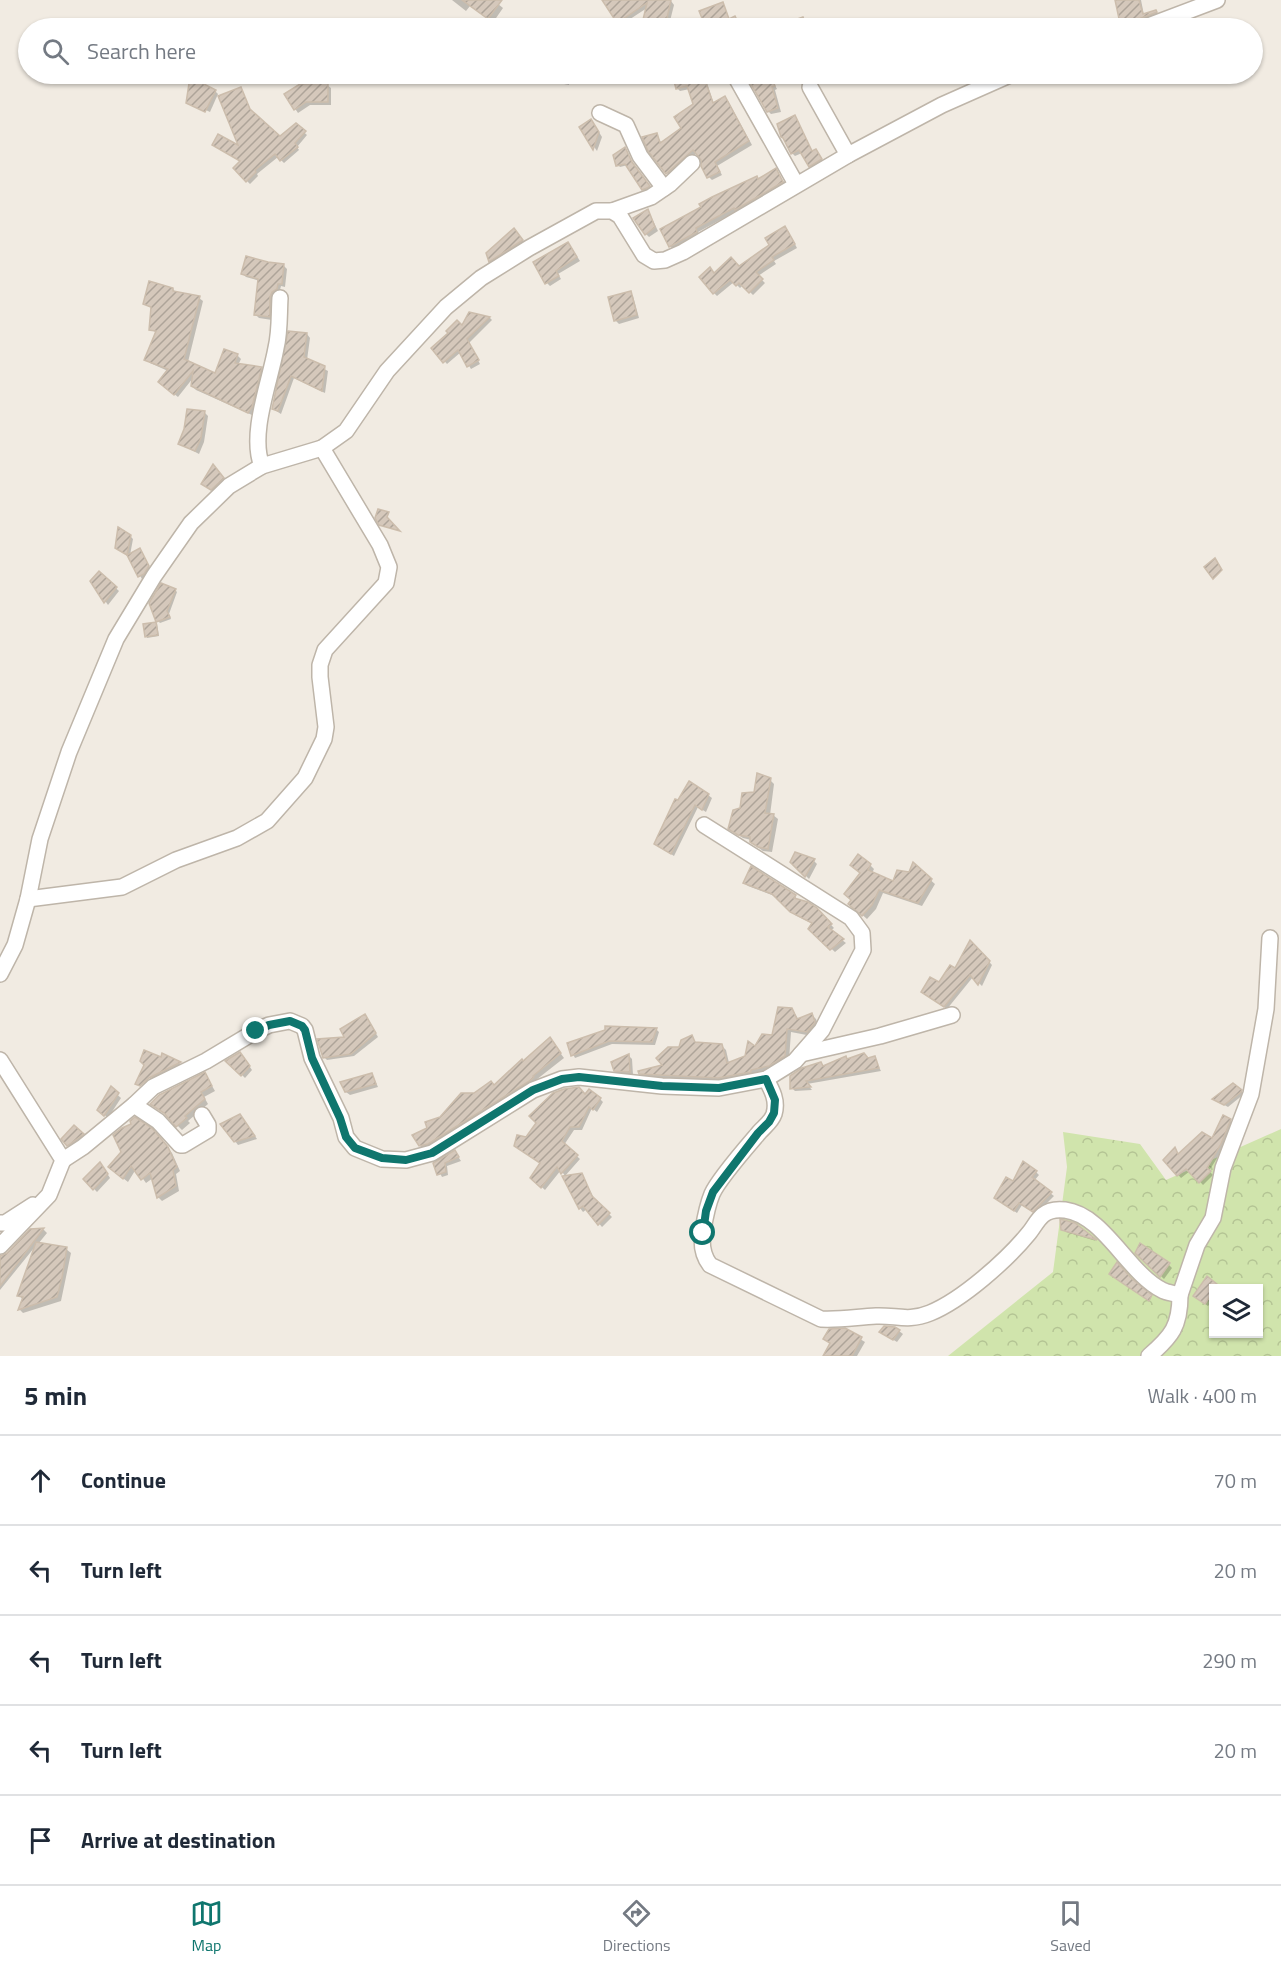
<!DOCTYPE html>
<html lang="en">
<head>
<meta charset="utf-8">
<style>
	:root { --surface:#fff; --page:#f2f2f3; --text:#1f2937; --muted:#747a83; --line:#e0e1e3; --accent:#0f766e }
	body { margin:0; font-family:"Titillium Web",sans-serif; background:var(--page); color:var(--text) }
	.controls { position:absolute; right:18px; bottom:18px; display:grid; overflow:hidden; border-radius:0px; box-shadow:0 2px 4px #0004 }
	.controls button { width:54px; height:54px; display:grid; place-items:center; padding:0; border:0; border-bottom:2px solid var(--line); background:var(--surface); color:var(--text); font:30px sans-serif }
	.stop { position:absolute; width:18px; height:18px; margin:-14px; border:4px solid #0f766e; border-radius:50%; background:#fff }
	.stop.end { background:#0f766e; border-color:#fff; box-shadow:0 2px 6px #0008 }
	.list { margin:0; padding:0; list-style:none }
	h2 { display:flex; justify-content:space-between; align-items:center; height:78px; margin:0; padding:0 24px; font-size:26px }
	h2 small { font-size:20px; font-weight:400; color:var(--muted) }
	.list li { display:grid; grid-template-columns:39px 1fr auto; gap:18px; align-items:center; box-sizing:border-box; height:90px; padding:0 24px; border-top:2px solid var(--line) }
	.list b { display:block; font-size:22px; white-space:nowrap }
	.list em { font-size:20px; font-style:normal; color:var(--muted) }
	.icon { flex:none; width:33px; height:33px; fill:none; stroke:currentColor; stroke-width:2; stroke-linecap:round; stroke-linejoin:round }
	.map { position:relative; flex:none; width:1281px; height:1356px; overflow:hidden }
	.search { position:absolute; background:var(--surface); box-shadow:0 2px 4px #0004; left:18px; right:18px; top:18px; height:66px; display:flex; align-items:center; gap:15px; box-sizing:border-box; padding:0 21px; border-radius:33px; color:var(--muted); font-size:22px }
	.sheet { height:528px; background:var(--surface) }
	nav { display:flex; justify-content:space-around; align-items:center; box-sizing:border-box; height:84px; border-top:2px solid var(--line); background:var(--surface); font-size:16px; color:var(--muted) }
	nav a { display:grid; justify-items:center; gap:3px }
	nav .on { color:var(--accent) }
	.map>svg:first-child { display:block }
	.forest { fill:url(#forest-crowns); fill-rule:evenodd }
	.shadow { fill:#0003 }
	.building { fill:url(#building-hatch); stroke:#ccbdac; stroke-width:1.5 }
	.lines { fill:none; stroke-linecap:round; stroke-linejoin:round }
	.street-casing { stroke:#beb5a9; stroke-width:18 }
	.street { stroke:#fff; stroke-width:15 }
	.route { stroke:#0f766e; stroke-width:8 }
</style>
</head>
<body>
<div class="map">
<svg width="1281" height="1356" viewBox="0 0 1281 1356">
	<defs>
		<pattern id="forest-crowns" width="20" height="18" patternUnits="userSpaceOnUse" patternTransform="scale(1.5)"><rect width="20" height="18" fill="#d0e4ac"/><path d="M2 6a3 3 0 1 1 6 0M12 15a3 3 0 1 1 6 0" fill="none" stroke="#b4c494"/></pattern>
		<pattern id="building-hatch" width="6" height="6" patternUnits="userSpaceOnUse" patternTransform="scale(1.5)"><rect width="6" height="6" fill="#d5c8bb"/><path d="M-1 1l2-2M0 6l6-6M5 7l2-2" fill="none" stroke="#aea499"/></pattern>
	</defs>
	<rect width="100%" height="100%" fill="#f1ebe2"/>
	<path class="forest" d="M 1281,1129 L 1281,1356 L 948,1356 L 1053,1272 L 1067,1167 L 1063,1132 L 1140,1144 L 1166,1180 ZM 1214,1288 L 1258,1288 L 1258,1334 L 1214,1334 Z"/>
	<g class="shadow">
		<polygon points="452,0 493,0 503,8 494,21 470,6 466,11"/>
		<polygon points="607,0 671,1 674,5 670,21 686,28 642,28 647,8 621,25"/>
		<polygon points="1122,0 1141,0 1144,15 1156,12 1159,15 1137,28 1111,28 1122,26"/>
		<polygon points="722,4 730,20 735,18 741,28 709,28 701,12"/>
		<polygon points="803,19 808,28 776,28"/>
		<polygon points="552,74 571,74 569,85 554,82 551,78"/>
		<polygon points="682,74 704,74 714,104 725,98 728,101 752,145 717,166 722,175 712,180 709,177 703,160 697,153 670,177 650,150 657,135 662,144 683,129 695,105 690,89 680,91 677,88 683,76"/>
		<polygon points="770,76 777,89 775,90 781,112 771,114 768,111"/>
		<polygon points="327,85 331,88 331,105 310,105 298,113 286,95"/>
		<polygon points="241,88 252,113 280,138 296,125 307,135 297,147 299,150 284,163 278,157 257,174 258,176 250,184 247,181 242,161 214,145 241,148"/>
		<polygon points="215,91 218,94 210,112 189,102"/>
		<polygon points="794,117 813,152 816,151 824,163 813,169 802,153 795,156 792,153"/>
		<polygon points="594,124 602,137 597,151 581,128"/>
		<polygon points="625,149 634,166 651,188 645,191 643,189 628,165 620,167 618,165"/>
		<polygon points="776,170 786,185 739,213 737,211 698,232 700,235 673,249 670,246 703,208"/>
		<polygon points="648,210 658,231 649,237 646,234"/>
		<polygon points="788,231 797,248 774,261 776,264 758,276 765,283 753,295 743,285 740,288 734,282 717,296 714,293 714,275 739,268"/>
		<polygon points="517,233 525,244 493,264 490,261"/>
		<polygon points="571,247 580,261 558,274 561,279 550,286 547,283"/>
		<polygon points="284,266 287,269 285,287 281,286 272,320 259,318 256,315 260,281 246,277 243,274"/>
		<polygon points="173,289 176,293 199,298 203,301 188,362 216,375 237,355 241,359 238,365 261,368 265,372 252,415 196,390 192,386 193,378 178,397 163,385 168,371 150,363 146,359 157,333 150,329 153,309 144,304"/>
		<polygon points="630,292 633,296 639,318 619,324 615,320"/>
		<polygon points="469,314 490,318 492,320 469,343 480,364 471,369 461,352 447,364 433,348 462,327"/>
		<polygon points="307,334 310,338 307,360 328,371 325,393 294,378 281,414 273,409"/>
		<polygon points="205,413 208,416 204,442 199,454 180,444 186,430"/>
		<polygon points="213,467 226,482 215,492 203,484"/>
		<polygon points="130,536 133,539 130,555 140,550 151,570 147,577 142,579 129,556 120,550"/>
		<polygon points="99,573 119,591 108,605 92,582"/>
		<polygon points="175,590 177,592 169,614 171,619 160,623 158,621"/>
		<polygon points="157,623 159,636 147,638 145,625"/>
		<polygon points="770,780 774,784 770,815 773,815 778,819 772,852 763,851 756,846 751,840 743,838 735,833 741,810"/>
		<polygon points="708,795 712,798 706,812 698,807 674,856 656,844 676,801"/>
		<polygon points="814,861 817,864 809,879 792,862"/>
		<polygon points="870,865 874,869 872,873 894,883 910,873 913,865 935,884 922,906 883,893 876,909 867,919 850,904"/>
		<polygon points="745,883 795,896 798,901 816,909 834,928 830,931 846,943 835,952 810,929 813,924 795,915 777,897 748,886"/>
		<polygon points="971,942 992,965 982,986 973,977 947,1009 926,994 955,970"/>
		<polygon points="792,1009 799,1020 812,1015 816,1019 819,1027 812,1036 791,1032 789,1060 774,1069 723,1082 645,1077 640,1073 665,1066 692,1037 697,1044 721,1045 726,1050 729,1063 746,1057 773,1037"/>
		<polygon points="368,1020 378,1037 354,1056 327,1060 324,1057"/>
		<polygon points="656,1029 659,1032 655,1045 612,1044 575,1058 568,1044"/>
		<polygon points="550,1039 564,1058 536,1080 537,1082 424,1150 420,1146 429,1128 440,1118 474,1094 494,1087"/>
		<polygon points="163,1055 183,1065 144,1088 141,1087 155,1074"/>
		<polygon points="629,1056 632,1059 633,1075 619,1074 615,1070"/>
		<polygon points="243,1057 252,1070 245,1078 228,1061"/>
		<polygon points="846,1057 849,1060 874,1058 881,1071 807,1084 812,1090 795,1091 792,1088 821,1064 824,1067"/>
		<polygon points="205,1074 215,1091 204,1097 208,1104 188,1121 190,1123 182,1130 169,1117 152,1104"/>
		<polygon points="372,1074 378,1087 350,1095 346,1092"/>
		<polygon points="111,1089 121,1098 108,1118 98,1109"/>
		<polygon points="1241,1091 1244,1094 1228,1107 1214,1099"/>
		<polygon points="586,1096 600,1099 603,1102 597,1112 592,1108 582,1130 574,1130 564,1145 580,1159 565,1176 561,1170 545,1190 532,1178 542,1163 527,1138"/>
		<polygon points="243,1119 257,1139 238,1145 235,1141"/>
		<polygon points="1230,1121 1233,1124 1224,1147 1209,1171 1213,1175 1203,1185 1190,1171 1181,1178 1165,1160 1175,1149 1179,1155 1212,1140"/>
		<polygon points="74,1127 85,1138 71,1148 68,1145"/>
		<polygon points="151,1130 172,1153 180,1171 176,1174 179,1191 162,1201 158,1197 153,1178 146,1183 136,1169 128,1182 114,1171"/>
		<polygon points="455,1152 461,1161 447,1166 448,1175 442,1177 435,1163"/>
		<polygon points="103,1167 110,1178 97,1192 85,1179"/>
		<polygon points="1036,1172 1039,1175 1034,1181 1054,1196 1036,1214 1022,1205 1017,1213 1000,1201 1014,1183"/>
		<polygon points="582,1175 595,1200 612,1217 602,1227 587,1209 583,1212 580,1208 564,1177"/>
		<polygon points="1074,1225 1096,1241 1066,1232 1062,1229"/>
		<polygon points="31,1230 44,1230 47,1233 38,1244 66,1249 71,1253 61,1301 23,1313 19,1309 23,1300 19,1295 34,1248 0,1290 0,1266"/>
		<polygon points="1137,1253 1169,1265 1172,1268 1164,1279"/>
		<polygon points="1217,1286 1220,1288 1214,1288 1214,1299 1208,1306 1198,1299"/>
		<polygon points="895,1328 903,1334 897,1342 881,1332"/>
		<polygon points="845,1330 865,1342 857,1356 825,1356"/>
	</g>
	<g class="building">
		<polygon points="462,0 502,0 488,19"/>
		<polygon points="602,0 671,0 667,18 692,28 641,28 647,3 617,23"/>
		<polygon points="1115,0 1139,0 1143,14 1156,10 1157,12 1139,19 1135,22 1134,28 1121,28"/>
		<polygon points="723,2 729,19 735,16 741,28 706,28 699,11"/>
		<polygon points="803,17 807,28 776,28 775,27"/>
		<polygon points="687,74 703,74 713,103 725,96 749,141 715,162 720,172 707,178 701,166 701,160 693,150 666,174 648,151 642,137 657,133 660,143 681,128 674,117 693,104 687,86 676,89 673,77"/>
		<polygon points="770,74 775,86 772,87 778,108 767,112 748,79"/>
		<polygon points="190,77 216,90 205,112 186,103"/>
		<polygon points="328,83 328,102 306,102 294,110 284,94 300,84"/>
		<polygon points="241,87 250,109 280,136 296,123 306,131 295,143 298,147 280,161 275,154 255,170 256,172 246,182 233,168 240,161 212,145 218,134 238,145 218,96"/>
		<polygon points="795,115 812,151 816,149 822,159 809,167 799,150 791,154 783,138 781,137 777,124"/>
		<polygon points="591,119 599,132 593,150 579,127"/>
		<polygon points="625,147 632,162 650,186 647,188 642,190 625,164 616,166 613,155"/>
		<polygon points="776,168 783,182 735,210 734,208 696,228 697,232 669,247 660,229 701,207 699,204 712,197 757,176 758,179"/>
		<polygon points="648,209 655,227 645,235 633,218"/>
		<polygon points="785,226 795,244 772,257 774,260 756,272 763,279 749,293 739,283 736,286 730,280 713,294 699,277 710,267 714,273 731,257 739,266 769,245 765,238"/>
		<polygon points="514,228 523,240 489,262 486,253"/>
		<polygon points="568,242 577,257 556,271 559,276 545,284 533,262"/>
		<polygon points="246,256 268,262 284,264 282,284 278,284 277,289 272,292 270,297 270,317 254,315 258,279 241,274"/>
		<polygon points="149,281 173,288 173,291 200,296 184,359 215,373 224,349 238,354 235,363 262,367 252,407 248,413 191,386 193,371 174,395 158,382 168,369 144,360 156,331 149,330 151,307 143,304"/>
		<polygon points="631,291 637,315 614,321 608,297"/>
		<polygon points="469,312 490,317 467,339 479,360 467,367 458,350 443,363 431,348 448,333 446,331 457,320 462,325"/>
		<polygon points="288,331 307,333 304,357 325,366 322,391 291,376 278,411 272,409"/>
		<polygon points="187,409 205,411 201,438 195,451 178,444 184,429"/>
		<polygon points="213,464 224,478 211,490 201,484"/>
		<polygon points="378,509 389,512 387,517 400,531 379,525 375,518"/>
		<polygon points="118,527 131,535 127,555 115,548"/>
		<polygon points="140,548 149,566 144,574 138,577 127,555"/>
		<polygon points="1215,558 1222,570 1213,579 1204,567"/>
		<polygon points="99,571 117,587 104,603 90,581"/>
		<polygon points="161,583 176,589 167,611 170,617 156,622 149,603"/>
		<polygon points="156,622 158,635 145,637 143,624"/>
		<polygon points="757,773 771,778 765,813 774,814 768,849 758,847 750,842 750,837 738,835 728,829 733,810 740,808 742,793 754,792"/>
		<polygon points="689,781 709,794 702,810 695,805 671,854 654,844 675,799 678,800"/>
		<polygon points="795,852 815,859 805,877 790,862"/>
		<polygon points="858,854 871,864 868,870 893,881 897,870 909,872 913,862 932,879 918,903 879,890 872,905 862,916 848,904 851,900 844,894 860,873 850,865"/>
		<polygon points="751,866 796,895 794,898 808,902 817,908 832,924 828,927 844,939 830,950 808,929 812,923 790,912 772,894 743,883"/>
		<polygon points="970,940 990,961 978,985 970,975 944,1007 921,992 930,977 939,982 950,965 955,968"/>
		<polygon points="778,1007 792,1008 797,1019 812,1013 815,1022 807,1032 787,1029 785,1056 769,1066 751,1070 751,1072 718,1078 639,1074 638,1071 662,1065 656,1058 668,1047 679,1047 681,1040 692,1035 695,1042 722,1044 727,1063 745,1056 748,1041 755,1046 762,1034 772,1035"/>
		<polygon points="365,1014 376,1033 351,1054 323,1058 317,1039 344,1037 340,1029"/>
		<polygon points="605,1026 657,1028 652,1042 609,1041 571,1056 567,1043 605,1030"/>
		<polygon points="550,1037 561,1053 533,1076 534,1077 531,1080 428,1144 419,1146 412,1135 427,1128 425,1122 440,1117 461,1093 474,1093 491,1081 494,1085 522,1059 523,1061"/>
		<polygon points="144,1050 161,1057 162,1053 181,1062 149,1078 140,1086 135,1084 144,1065 140,1061"/>
		<polygon points="240,1052 250,1066 241,1076 225,1061"/>
		<polygon points="864,1053 868,1058 875,1056 879,1068 806,1081 811,1087 790,1089 790,1076 802,1068 821,1062 823,1066 846,1056 847,1059"/>
		<polygon points="629,1054 630,1072 614,1071 611,1062"/>
		<polygon points="205,1072 212,1086 201,1092 205,1099 185,1116 187,1118 176,1127 164,1113 150,1104 159,1095"/>
		<polygon points="372,1073 376,1084 345,1092 340,1082"/>
		<polygon points="1233,1083 1242,1090 1241,1092 1224,1105 1212,1099"/>
		<polygon points="111,1086 119,1093 104,1116 97,1110"/>
		<polygon points="579,1087 585,1094 589,1089 601,1098 593,1110 589,1107 579,1127 570,1127 562,1141 578,1155 561,1174 557,1167 541,1188 530,1178 540,1163 514,1146 517,1135 526,1137 536,1123 529,1116 553,1093 564,1089"/>
		<polygon points="240,1114 255,1136 234,1142 220,1124"/>
		<polygon points="1223,1115 1231,1119 1221,1144 1207,1168 1211,1171 1199,1183 1186,1169 1177,1176 1163,1160 1175,1147 1178,1154 1202,1132 1212,1138"/>
		<polygon points="135,1117 152,1128 168,1147 177,1167 173,1170 176,1186 157,1198 150,1173 141,1180 131,1166 123,1179 108,1167 121,1152 113,1135 122,1128 131,1124 130,1121"/>
		<polygon points="74,1125 84,1134 67,1146 61,1139"/>
		<polygon points="455,1150 459,1157 445,1163 446,1172 437,1175 433,1163"/>
		<polygon points="1023,1161 1037,1171 1032,1177 1052,1192 1033,1212 1019,1203 1014,1211 994,1198 1006,1177 1013,1181"/>
		<polygon points="100,1162 108,1174 93,1190 83,1179"/>
		<polygon points="582,1173 592,1196 610,1213 598,1225 583,1206 579,1209 562,1176"/>
		<polygon points="1060,1219 1075,1223 1097,1240 1061,1230"/>
		<polygon points="44,1228 29,1248 0,1286 0,1256 7,1253 30,1229"/>
		<polygon points="36,1242 67,1247 62,1278 57,1297 18,1310 23,1297 17,1296"/>
		<polygon points="1140,1243 1170,1263 1160,1277 1135,1253"/>
		<polygon points="1117,1262 1131,1278 1152,1295 1149,1301 1109,1274"/>
		<polygon points="1207,1276 1218,1285 1205,1304 1193,1296"/>
		<polygon points="884,1326 895,1327 900,1330 893,1340 879,1332"/>
		<polygon points="845,1328 862,1337 852,1356 823,1356 830,1343 823,1339 829,1329"/>
	</g>
	<g class="lines">
		<g class="street-casing">
			<g id="street">
				<polyline points="1143,28 1217,0"/>
				<polyline points="737,79 796,184"/>
				<polyline points="810,87 848,155"/>
				<polyline points="600,113 626,125 640,156 664,188"/>
				<polyline points="612,211 651,197 670,184 692,163"/>
				<path d="M 262,466 C 249,434 270,382 276,348 C 280,332 279,314 280,298"/>
				<polyline points="28,899 122,887 176,860 237,838 267,821 305,778 324,739 326,727 320,677 320,665 325,650 386,583 389,567 380,545 322,448"/>
				<polyline points="0,974 15,945 28,899 40,839 69,752 116,639 154,576 191,523 229,486 262,466 322,448 346,431 387,371 446,307 481,278 529,248 596,211 612,211 620,216 644,255 654,261 665,260 683,252 848,155 942,105 1012,74"/>
				<polyline points="801,1054 880,1036 952,1015"/>
				<polyline points="0,1060 63,1160 49,1195 0,1246"/>
				<path d="M 766,1079 C 772,1090 778,1101 774,1114 C 771,1123 762,1128 757,1135 C 745,1149 718,1180 712,1194 C 707,1206 705,1218 703,1230 C 701,1243 702,1255 710,1265 L 821,1319 C 840,1320 857,1317 876,1316 C 896,1315 908,1322 930,1313 C 962,1300 1007,1260 1029,1233 C 1034,1227 1037,1220 1043,1215 C 1049,1210 1057,1209 1065,1210 C 1104,1215 1128,1273 1162,1290 C 1167,1293 1174,1293 1180,1295 C 1180,1326 1172,1336 1149,1356"/>
				<polyline points="134,1105 158,1121 180,1145 183,1145 208,1130 208,1125 202,1115"/>
				<polyline points="63,1160 83,1147 134,1105 153,1087 206,1061 256,1031 269,1025 290,1021 302,1026 305,1030 312,1058 341,1118 346,1137 355,1148 382,1159 406,1160 432,1153 533,1090 562,1079 579,1077 662,1086 719,1088 766,1079 795,1061 822,1030 863,950 862,933 851,918 704,825"/>
				<polyline points="0,1223 5,1223 33,1205"/>
				<polyline points="1180,1295 1197,1245 1213,1218 1223,1168 1251,1094 1266,1009 1270,938"/>
			</g>
		</g>
		<use href="#street" class="street"/>
	</g>
	<g class="lines">
		<polyline class="route" points="256,1031 269,1025 290,1021 302,1026 305,1030 312,1058 340,1118 346,1137 355,1148 382,1158 406,1160 432,1153 533,1090 562,1079 579,1077 662,1086 719,1088 766,1079 775,1100 774,1113 769,1122 758,1133 713,1192 706,1211 703,1233"/>
	</g>
</svg>
<div class="controls">
<button><svg class="icon" aria-label="layers" viewBox="0 0 24 24"><path d="M12 4l9 5-9 5-9-5zM3 14l9 5 9-5"/></svg></button>
</div>
<div class="stop" style="left:703px;top:1233px"></div>
<div class="stop end" style="left:256px;top:1031px"></div>
<div class="search"><svg class="icon" aria-label="search" viewBox="0 0 24 24"><circle cx="10" cy="10" r="6"/><path d="M15 15l6 6"/></svg>Search here</div>
</div>
<section class="sheet">
<h2>5 min<small>Walk · 400 m</small></h2>
<ul class="list">
<li><svg class="icon" aria-label="ahead" viewBox="0 0 24 24"><path d="M12 20V5M6 11l6-6 6 6"/></svg><div><b>Continue</b></div><em>70 m</em></li>
<li><svg class="icon" aria-label="left" viewBox="0 0 24 24"><path d="M17 20v-9H6M10 6l-5 5 5 5"/></svg><div><b>Turn left</b></div><em>20 m</em></li>
<li><svg class="icon" aria-label="left" viewBox="0 0 24 24"><path d="M17 20v-9H6M10 6l-5 5 5 5"/></svg><div><b>Turn left</b></div><em>290 m</em></li>
<li><svg class="icon" aria-label="left" viewBox="0 0 24 24"><path d="M17 20v-9H6M10 6l-5 5 5 5"/></svg><div><b>Turn left</b></div><em>20 m</em></li>
<li><svg class="icon" aria-label="arrive" viewBox="0 0 24 24"><path d="M6 21V4h12l-3 4 3 4H6"/></svg><div><b>Arrive at destination</b></div></li>
</ul>
</section>
<nav>
<a class="on"><svg class="icon" aria-label="map" viewBox="0 0 24 24"><path d="M3 6l6-2 6 2 6-2v14l-6 2-6-2-6 2zM9 4v14M15 6v14"/></svg>Map</a>
<a><svg class="icon" aria-label="directions" viewBox="0 0 24 24"><path d="M12 3l9 9-9 9-9-9zM9 14v-3h6M13 9l2 2-2 2"/></svg>Directions</a>
<a><svg class="icon" aria-label="saved" viewBox="0 0 24 24"><path d="M7 4h10v16l-5-4-5 4z"/></svg>Saved</a>
</nav>
</body>
</html>
